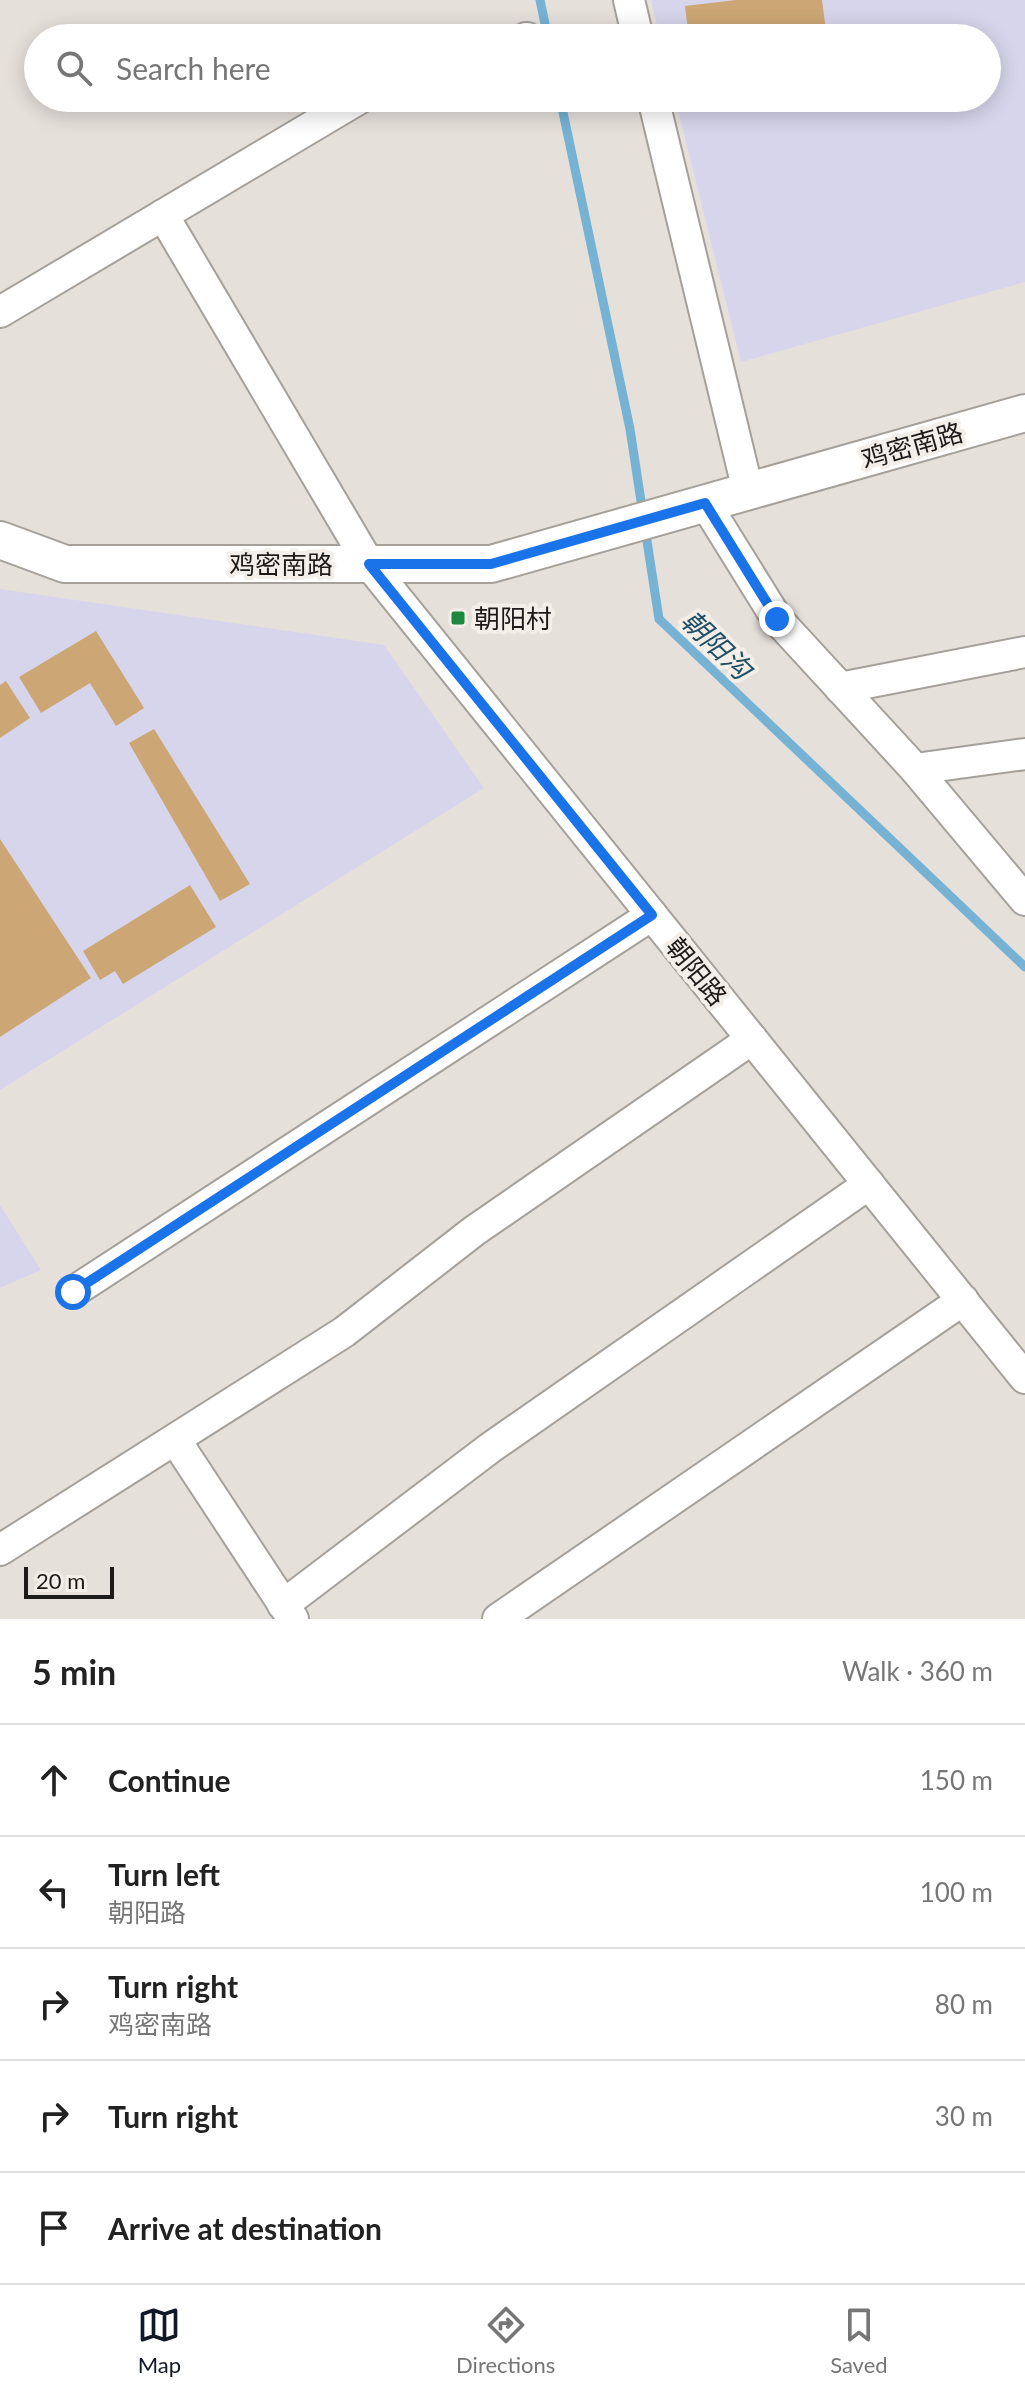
<!DOCTYPE html>
<html lang="en">
<head>
<meta charset="utf-8">
<style>
	:root { --surface:#fff; --page:#f6f6f6; --text:#222; --muted:#767676; --line:#e0e0e0; --accent:#111827 }
	body { margin:0; font-family:Lato,"Noto Sans SC",sans-serif; background:var(--page); color:var(--text) }
	.scale { position:absolute; left:24px; bottom:20px; width:90px; box-sizing:border-box; padding-left:8px; border:4px solid #1d1b19; border-top:0; font-size:22px; line-height:28px; white-space:nowrap; color:#1d1b19; -webkit-text-stroke:6px #f4eee8; paint-order:stroke }
	.stop { position:absolute; width:24px; height:24px; margin:-18px; border:6px solid #1a73e8; border-radius:50%; background:#fff }
	.stop.end { background:#1a73e8; border-color:#fff; box-shadow:0 2px 8px #0008 }
	.list { margin:0; padding:0; list-style:none }
	h2 { display:flex; justify-content:space-between; align-items:center; height:104px; margin:0; padding:0 32px; font-size:34px }
	h2 small { font-size:26px; font-weight:400; color:var(--muted) }
	.list li { display:grid; grid-template-columns:52px 1fr auto; gap:24px; align-items:center; box-sizing:border-box; height:112px; padding:0 32px; border-top:2px solid var(--line) }
	.list b { display:block; font-size:30px; white-space:nowrap }
	.list p { margin:0; font-size:26px; white-space:nowrap; color:var(--muted) }
	.list em { font-size:26px; font-style:normal; color:var(--muted) }
	.icon { flex:none; width:44px; height:44px; fill:none; stroke:currentColor; stroke-width:2; stroke-linecap:round; stroke-linejoin:round }
	.map { position:relative; flex:none; width:1025px; height:1619px; overflow:hidden }
	.search { position:absolute; background:var(--surface); box-shadow:0 4px 20px #0003; left:24px; right:24px; top:24px; height:88px; display:flex; align-items:center; gap:20px; box-sizing:border-box; padding:0 28px; border-radius:44px; color:var(--muted); font-size:30px }
	.sheet { height:664px; background:var(--surface) }
	nav { display:flex; justify-content:space-around; align-items:center; box-sizing:border-box; height:112px; border-top:2px solid var(--line); background:var(--surface); font-size:22px; color:var(--muted) }
	nav a { display:grid; justify-items:center; gap:4px }
	nav .on { color:var(--accent) }
	.map>svg:first-child { display:block }
	.industrial { fill:#d7d5eb }
	.lines { fill:none; stroke-linecap:round; stroke-linejoin:round }
	.stream { stroke:#75b2d4; stroke-width:9 }
	.building { fill:#cca775 }
	.minor-casing { stroke:#a5a09a; stroke-width:34 }
	.major-casing { stroke:#a5a09a; stroke-width:40 }
	.minor { stroke:#fff; stroke-width:30 }
	.major { stroke:#fff; stroke-width:36 }
	.route { stroke:#1a73e8; stroke-width:10 }
	.poi-dot { fill:#1e883e; stroke:#f4eee8; stroke-width:3 }
	.labels { text-anchor:middle; dominant-baseline:central; stroke-width:8; stroke-linejoin:round; paint-order:stroke }
	.street-label { font-size:26px; fill:#1d1b19; stroke:#f4eee8 }
	.poi-label { font-size:26px; fill:#1d1b19; stroke:#f4eee8; text-anchor:start }
	.water-label { font-size:28px; font-style:italic; fill:#1f5068; stroke:#f4eee8 }
</style>
</head>
<body>
<div class="map">
<svg width="1025" height="1619" viewBox="0 0 1025 1619">
	<rect width="100%" height="100%" fill="#e6e0db"/>
	<g class="industrial">
		<polygon points="651,0 1025,0 1025,282 741,362 675,98 987,98 987,38 660,38"/>
		<polygon points="0,589 384,645 484,788 0,1090"/>
		<polygon points="0,1205 41,1270 0,1288"/>
	</g>
	<g class="lines">
		<g class="stream">
			<polyline points="540,0 548,38"/>
			<polyline points="560,98 630,429 643,514"/>
			<polyline points="645,528 659,619 1025,967"/>
		</g>
	</g>
	<g class="building">
		<polygon points="736,0 822,0 827,38 689,38 685,6"/>
		<polygon points="96,631 144,708 116,726 90,683 41,713 19,677"/>
		<polygon points="6,681 30,718 0,738 0,685"/>
		<polygon points="154,729 250,884 220,901 129,743"/>
		<polygon points="0,839 91,978 0,1037"/>
		<polygon points="190,885 216,927 123,984 115,971 100,980 83,951"/>
	</g>
	<g class="lines">
		<g class="minor-casing">
			<g id="minor">
				<polyline points="629,0 638,38"/>
				<polyline points="526,38 527,38"/>
				<polyline points="653,98 748,491"/>
				<polyline points="163,215 369,564 1025,1378"/>
				<polyline points="0,312 360,98"/>
				<polyline points="705,503 777,619 915,769 1025,900"/>
				<polyline points="840,688 1025,652"/>
				<polyline points="915,769 1025,754"/>
				<polyline points="73,1292 652,915"/>
				<polyline points="176,1441 293,1619"/>
				<polyline points="0,1550 344,1332 474,1231 752,1039"/>
				<polyline points="283,1605 490,1448 869,1184"/>
				<polyline points="498,1619 963,1300"/>
			</g>
		</g>
		<g class="major-casing">
			<polyline id="major" points="0,540 65,564 491,564 1025,413"/>
		</g>
		<use href="#minor" class="minor"/>
		<use href="#major" class="major"/>
	</g>
	<g class="lines">
		<polyline class="route" points="73,1292 652,915 369,564 491,564 705,503 777,619"/>
	</g>
	<rect class="poi-dot" x="450" y="610" width="16" height="16" rx="4"/>
	<g class="labels">
		<g class="street-label">
			<text transform="translate(912 445) rotate(-16)">鸡密南路</text>
			<text x="281" y="564">鸡密南路</text>
			<text transform="translate(697 971) rotate(51)">朝阳路</text>
		</g>
		<g class="poi-label">
			<text x="474" y="618">朝阳村</text>
		</g>
		<g class="water-label">
			<text transform="translate(717 644) rotate(44)">朝阳沟</text>
		</g>
	</g>
</svg>
<div class="scale">20 m</div>
<div class="stop" style="left:73px;top:1292px"></div>
<div class="stop end" style="left:777px;top:619px"></div>
<div class="search"><svg class="icon" aria-label="search" viewBox="0 0 24 24"><circle cx="10" cy="10" r="6"/><path d="M15 15l6 6"/></svg>Search here</div>
</div>
<section class="sheet">
<h2>5 min<small>Walk · 360 m</small></h2>
<ul class="list">
<li><svg class="icon" aria-label="ahead" viewBox="0 0 24 24"><path d="M12 20V5M6 11l6-6 6 6"/></svg><div><b>Continue</b></div><em>150 m</em></li>
<li><svg class="icon" aria-label="left" viewBox="0 0 24 24"><path d="M17 20v-9H6M10 6l-5 5 5 5"/></svg><div><b>Turn left</b><p>朝阳路</p></div><em>100 m</em></li>
<li><svg class="icon" aria-label="right" viewBox="0 0 24 24"><path d="M7 20v-9h11M14 6l5 5-5 5"/></svg><div><b>Turn right</b><p>鸡密南路</p></div><em>80 m</em></li>
<li><svg class="icon" aria-label="right" viewBox="0 0 24 24"><path d="M7 20v-9h11M14 6l5 5-5 5"/></svg><div><b>Turn right</b></div><em>30 m</em></li>
<li><svg class="icon" aria-label="arrive" viewBox="0 0 24 24"><path d="M6 21V4h12l-3 4 3 4H6"/></svg><div><b>Arrive at destination</b></div></li>
</ul>
</section>
<nav>
<a class="on"><svg class="icon" aria-label="map" viewBox="0 0 24 24"><path d="M3 6l6-2 6 2 6-2v14l-6 2-6-2-6 2zM9 4v14M15 6v14"/></svg>Map</a>
<a><svg class="icon" aria-label="directions" viewBox="0 0 24 24"><path d="M12 3l9 9-9 9-9-9zM9 14v-3h6M13 9l2 2-2 2"/></svg>Directions</a>
<a><svg class="icon" aria-label="saved" viewBox="0 0 24 24"><path d="M7 4h10v16l-5-4-5 4z"/></svg>Saved</a>
</nav>
</body>
</html>
